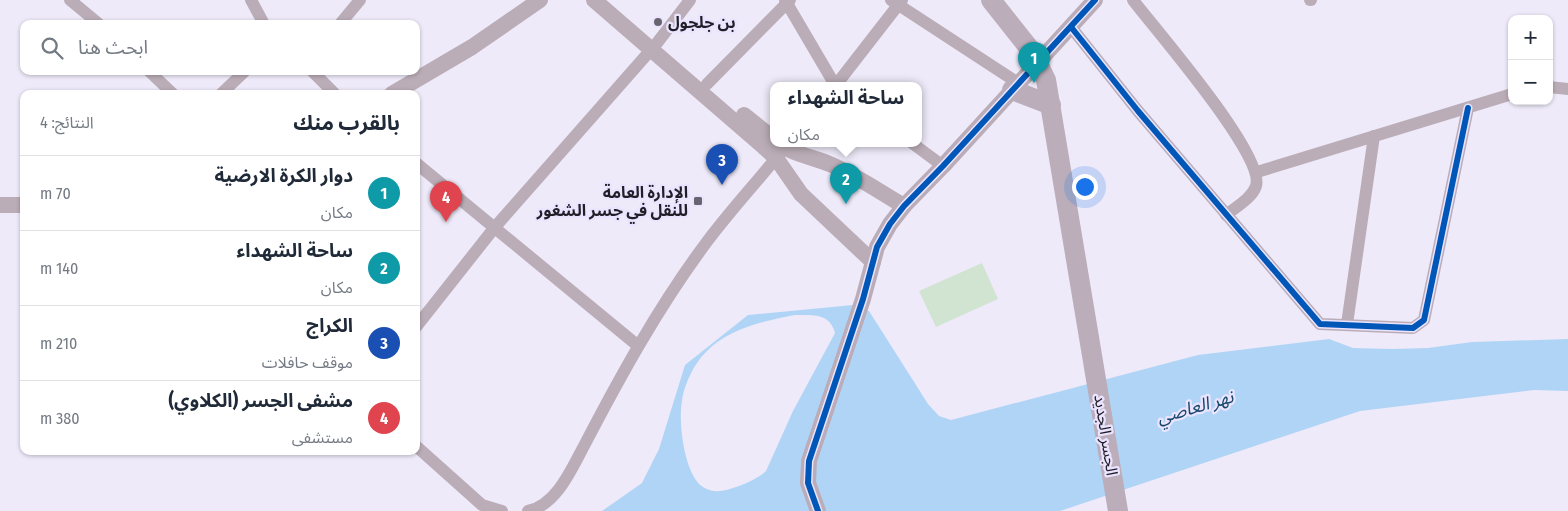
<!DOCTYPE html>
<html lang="ar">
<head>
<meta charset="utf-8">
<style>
	:root { --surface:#fff; --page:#f6f6f7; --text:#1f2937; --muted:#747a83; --line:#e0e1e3; --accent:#2563eb }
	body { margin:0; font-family:"Fira Sans Condensed","Noto Sans Arabic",sans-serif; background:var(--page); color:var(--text); direction:rtl }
	.controls { position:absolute; right:15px; top:15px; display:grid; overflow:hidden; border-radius:10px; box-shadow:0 1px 4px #0004 }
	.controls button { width:45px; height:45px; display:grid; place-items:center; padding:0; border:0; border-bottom:1px solid var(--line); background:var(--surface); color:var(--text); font:25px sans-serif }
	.you { position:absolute; left:1084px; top:186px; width:18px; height:18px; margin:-12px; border:4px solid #fff; border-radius:50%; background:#1a73e8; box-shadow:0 0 0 8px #1a73e833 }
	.badge { display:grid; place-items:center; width:32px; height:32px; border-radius:50%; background:var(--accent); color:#fff; font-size:16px; font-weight:700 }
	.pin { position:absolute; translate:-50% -41px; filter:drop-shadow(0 1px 2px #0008) }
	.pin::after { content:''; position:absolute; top:26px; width:18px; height:15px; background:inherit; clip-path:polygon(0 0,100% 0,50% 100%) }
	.popup { position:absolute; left:770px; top:82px; width:152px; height:65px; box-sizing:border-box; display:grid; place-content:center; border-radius:10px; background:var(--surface); filter:drop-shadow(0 1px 4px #0005); font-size:16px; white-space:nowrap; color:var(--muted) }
	.popup b { font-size:19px; color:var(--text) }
	.popup::after { content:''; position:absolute; left:50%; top:100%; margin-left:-10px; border:10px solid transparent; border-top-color:var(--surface) }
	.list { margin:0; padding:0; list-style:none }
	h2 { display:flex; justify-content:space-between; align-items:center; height:65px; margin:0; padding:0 20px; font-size:21px }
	h2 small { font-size:16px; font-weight:400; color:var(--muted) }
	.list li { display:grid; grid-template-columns:32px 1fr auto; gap:15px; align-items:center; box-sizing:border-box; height:75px; padding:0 20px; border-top:1px solid var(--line) }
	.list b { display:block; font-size:19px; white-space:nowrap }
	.list p { margin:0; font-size:16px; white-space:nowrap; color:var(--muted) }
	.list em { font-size:16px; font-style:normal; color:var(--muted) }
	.icon { flex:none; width:28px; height:28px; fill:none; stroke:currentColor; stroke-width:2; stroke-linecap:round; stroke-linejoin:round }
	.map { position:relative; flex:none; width:1568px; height:511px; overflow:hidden; direction:ltr }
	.search { position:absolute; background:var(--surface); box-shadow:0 1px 4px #0004; left:20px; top:20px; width:400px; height:55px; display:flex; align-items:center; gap:12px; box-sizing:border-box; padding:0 18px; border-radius:10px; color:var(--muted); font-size:19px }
	.panel { position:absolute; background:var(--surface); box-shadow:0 1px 4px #0004; left:20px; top:90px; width:400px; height:365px; border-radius:10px; direction:rtl }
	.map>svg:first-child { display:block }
	.green { fill:#d0e4d1 }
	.water { fill:#b0d4f6; fill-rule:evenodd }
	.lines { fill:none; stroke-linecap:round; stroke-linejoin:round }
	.minor { stroke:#bbadb7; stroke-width:12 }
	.tertiary { stroke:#bbadb7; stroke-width:16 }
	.primary { stroke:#bbaeba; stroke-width:20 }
	.cycleway-casing { stroke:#ebe4ff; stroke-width:9 }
	.cycleway { stroke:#0057b8; stroke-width:6 }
	.poi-dot { fill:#686570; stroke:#ebe4ff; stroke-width:2 }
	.labels { text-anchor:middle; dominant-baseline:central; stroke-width:4.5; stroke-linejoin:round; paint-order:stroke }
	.poi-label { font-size:16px; font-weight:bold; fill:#201e27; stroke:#ebe4ff; text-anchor:start }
	.street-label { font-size:16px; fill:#201e27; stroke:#ebe4ff }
	.water-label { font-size:18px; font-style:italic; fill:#15476a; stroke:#ebe4ff }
</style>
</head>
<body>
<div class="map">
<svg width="1568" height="511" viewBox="0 0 1568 511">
	<rect width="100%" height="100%" fill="#eeeaf9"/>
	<polygon class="green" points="982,263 998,299 936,327 919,291"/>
	<path class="water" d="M 853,305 L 869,311 L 928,404 L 939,416 L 951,420 L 1198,355 L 1329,339 L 1353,348 L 1392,349 L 1428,348 L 1472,342 L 1568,339 L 1568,391 L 1534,390 L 1360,411 L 1060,511 L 602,511 L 642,483 L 659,449 L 685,365 L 748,315 ZM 795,315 C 813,315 830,313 835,333 L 793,411 L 766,471 C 757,479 747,483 736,487 C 725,491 714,494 703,487 C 684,475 678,421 682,401 C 684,385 694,364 705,353 C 728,328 764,321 795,315 Z"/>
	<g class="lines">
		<g class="minor">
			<polyline points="70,0 99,24"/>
			<polyline points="251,0 264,24"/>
			<polyline points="785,0 835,85"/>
			<polyline points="891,0 1018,83"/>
			<path d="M 1133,0 C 1155,29 1266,156 1256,186 C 1252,198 1236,207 1226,215"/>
			<polyline points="1310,0 1311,0"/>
			<polyline points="340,24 360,0"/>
			<polyline points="1071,27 1138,111 1320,324 1413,328 1424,320 1468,108"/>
			<polyline points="149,71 173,94"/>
			<polyline points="312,71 335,94"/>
			<polyline points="707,84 790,0"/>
			<polyline points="836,85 902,0"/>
			<polyline points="1549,87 1568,89"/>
			<polyline points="221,94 245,71"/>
			<polyline points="912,143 943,166"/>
			<polyline points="416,163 637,345"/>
			<polyline points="1257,172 1512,94"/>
			<polyline points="1347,324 1374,136"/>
			<polyline points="416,327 495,227 657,43 690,0"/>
			<polyline points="416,446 482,505 502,511"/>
			<path d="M 528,511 C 557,505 572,468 585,444 C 621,375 659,306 706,243 C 729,212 756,183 781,152"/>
		</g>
		<g class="tertiary">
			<polyline points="594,0 764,147 776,158 801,194 873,262"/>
			<polyline points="392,94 472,47 540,0"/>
			<polyline points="744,115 774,139"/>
			<path d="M 778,143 C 794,155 814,157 832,165 C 857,176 880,192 904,206"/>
			<polyline points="0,205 24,205"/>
			<polyline points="818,511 808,483 809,461 863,299 877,247 890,224 904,206 943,166 1095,0"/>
		</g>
		<g class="primary">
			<polyline points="991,0 1033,53 1046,80 1118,511"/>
			<polyline points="1012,90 1051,105"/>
		</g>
		<g class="cycleway-casing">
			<g id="cycleway">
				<polyline points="1071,27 1138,111 1320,324 1413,328 1424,320 1468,108"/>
				<polyline points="818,511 808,483 809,461 863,299 877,247 890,224 904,206 943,166 1095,0"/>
			</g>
		</g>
		<use href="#cycleway" class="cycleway"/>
	</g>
	<g class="poi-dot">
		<circle cx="658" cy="22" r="5"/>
		<rect x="693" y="196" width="10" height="10" rx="2.5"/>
	</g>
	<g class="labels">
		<g class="poi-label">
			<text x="668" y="22">بن جلجول</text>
			<text x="688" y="192" text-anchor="end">الإدارة العامة<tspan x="688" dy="18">للنقل في جسر الشغور</tspan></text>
		</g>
		<g class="street-label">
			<text transform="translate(1106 435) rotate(81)">الجسر الجديد</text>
		</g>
		<g class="water-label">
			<text transform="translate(1195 407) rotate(-16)">نهر العاصي</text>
		</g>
	</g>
</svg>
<div class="controls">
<button>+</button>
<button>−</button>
</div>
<div class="you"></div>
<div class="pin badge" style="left:1034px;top:83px;background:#0f9aa8">1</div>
<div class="pin badge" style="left:846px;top:204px;background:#0f9aa8">2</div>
<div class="popup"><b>ساحة الشهداء</b>مكان</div>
<div class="pin badge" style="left:722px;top:185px;background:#1a4fb4">3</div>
<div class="pin badge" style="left:446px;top:222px;background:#e0444e">4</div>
<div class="search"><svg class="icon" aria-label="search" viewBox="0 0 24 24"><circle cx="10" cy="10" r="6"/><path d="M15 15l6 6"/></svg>ابحث هنا</div>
<section class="panel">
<h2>بالقرب منك<small>النتائج: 4</small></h2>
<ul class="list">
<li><span class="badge" style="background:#0f9aa8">1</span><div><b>دوار الكرة الارضية</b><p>مكان</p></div><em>70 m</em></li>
<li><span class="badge" style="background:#0f9aa8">2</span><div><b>ساحة الشهداء</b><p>مكان</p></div><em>140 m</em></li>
<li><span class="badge" style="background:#1a4fb4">3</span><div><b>الكراج</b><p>موقف حافلات</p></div><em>210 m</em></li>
<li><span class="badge" style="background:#e0444e">4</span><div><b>مشفى الجسر (الكلاوي)</b><p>مستشفى</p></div><em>380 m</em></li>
</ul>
</section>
</div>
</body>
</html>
